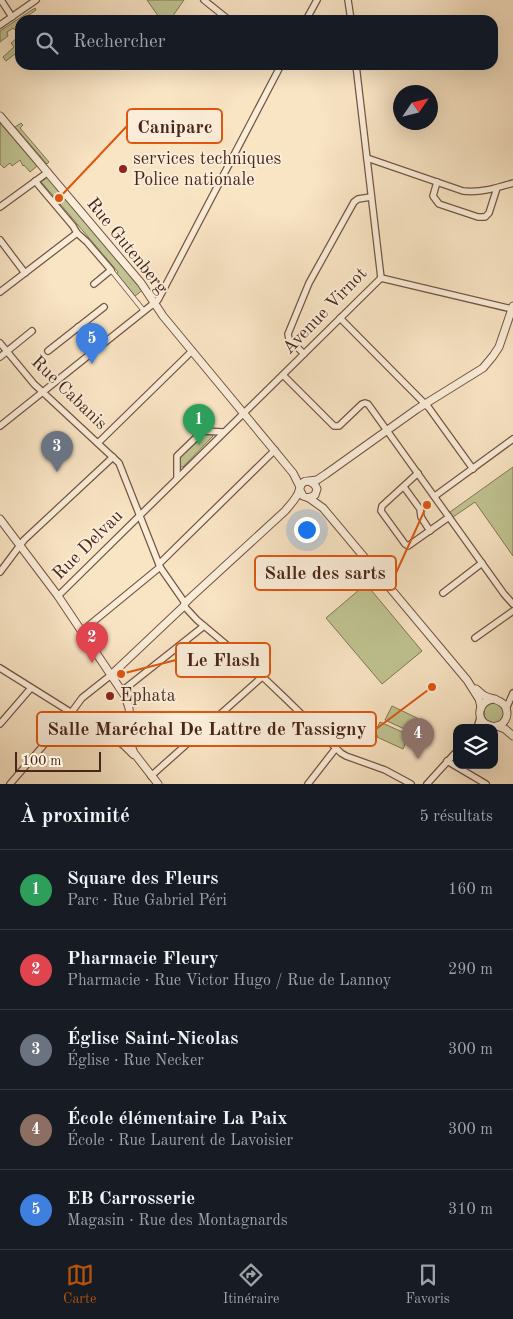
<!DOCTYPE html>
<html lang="fr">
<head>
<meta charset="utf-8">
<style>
	:root { --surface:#171b24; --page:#242831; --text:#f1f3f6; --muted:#9ea1a6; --line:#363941; --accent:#b45309 }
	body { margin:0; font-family:"Old Standard TT",serif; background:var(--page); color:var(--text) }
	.controls { position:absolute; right:15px; bottom:15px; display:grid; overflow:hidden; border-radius:10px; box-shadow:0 5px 20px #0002 }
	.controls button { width:45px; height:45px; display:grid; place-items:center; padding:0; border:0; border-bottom:1px solid var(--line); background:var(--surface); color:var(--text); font:25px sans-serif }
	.compass { position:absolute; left:393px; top:85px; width:45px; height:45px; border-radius:50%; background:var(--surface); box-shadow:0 5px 20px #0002; rotate:55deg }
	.scale { position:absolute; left:15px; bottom:12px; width:86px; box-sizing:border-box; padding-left:5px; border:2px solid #49261a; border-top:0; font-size:14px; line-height:18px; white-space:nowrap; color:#49261a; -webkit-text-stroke:4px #fbedd9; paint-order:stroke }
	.you { position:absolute; left:306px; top:529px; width:18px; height:18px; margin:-12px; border:4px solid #fff; border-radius:50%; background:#1a73e8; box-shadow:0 0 0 8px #1a73e833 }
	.badge { display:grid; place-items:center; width:32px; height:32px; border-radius:50%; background:var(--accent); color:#fff; font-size:16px; font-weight:700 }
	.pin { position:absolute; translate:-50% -41px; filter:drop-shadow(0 1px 2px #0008) }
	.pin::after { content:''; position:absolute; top:26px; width:18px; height:15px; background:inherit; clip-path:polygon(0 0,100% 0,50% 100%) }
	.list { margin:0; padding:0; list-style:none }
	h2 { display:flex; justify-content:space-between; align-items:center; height:65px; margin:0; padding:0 20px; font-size:21px }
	h2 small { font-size:16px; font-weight:400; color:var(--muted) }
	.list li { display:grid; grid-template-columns:32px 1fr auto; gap:15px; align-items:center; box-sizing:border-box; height:80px; padding:0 20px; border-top:1px solid var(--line) }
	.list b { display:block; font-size:19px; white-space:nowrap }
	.list p { margin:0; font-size:16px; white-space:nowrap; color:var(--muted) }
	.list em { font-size:16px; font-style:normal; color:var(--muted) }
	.icon { flex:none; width:28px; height:28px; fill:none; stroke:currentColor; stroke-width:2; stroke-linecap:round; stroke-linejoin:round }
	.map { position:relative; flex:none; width:513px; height:784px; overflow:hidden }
	.search { position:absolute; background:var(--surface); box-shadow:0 5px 20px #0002; left:15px; right:15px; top:15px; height:55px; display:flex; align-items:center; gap:12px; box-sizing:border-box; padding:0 18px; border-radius:15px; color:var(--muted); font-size:19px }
	.sheet { height:465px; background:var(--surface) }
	nav { display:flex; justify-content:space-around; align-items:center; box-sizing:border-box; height:70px; border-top:1px solid var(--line); background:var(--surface); font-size:14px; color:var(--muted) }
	nav a { display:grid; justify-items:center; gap:2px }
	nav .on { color:var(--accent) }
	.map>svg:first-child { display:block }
	.green { fill:#c0c492; stroke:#847556 }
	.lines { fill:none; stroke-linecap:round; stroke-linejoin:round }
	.pedestrian-casing { stroke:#755644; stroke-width:5.5 }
	.minor-casing { stroke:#755644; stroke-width:8 }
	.tertiary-casing { stroke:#755644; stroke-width:9 }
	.pedestrian { stroke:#fbedd9; stroke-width:4 }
	.minor { stroke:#fbedd9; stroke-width:5.5 }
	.tertiary { stroke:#fbedd9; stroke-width:7 }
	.poi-dot { fill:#8f2418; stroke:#fbedd9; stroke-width:2 }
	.labels { text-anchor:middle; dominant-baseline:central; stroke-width:4; stroke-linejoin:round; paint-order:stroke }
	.poi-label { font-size:18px; fill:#49261a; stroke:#fbedd9; text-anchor:start }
	.street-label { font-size:18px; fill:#49261a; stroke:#fbedd9 }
	.leader { fill:none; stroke:#e0560d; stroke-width:2 }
	.callout-dot { fill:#e0560d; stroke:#fbedd9; stroke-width:2 }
	.callout { fill:#fbedd9; stroke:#e0560d; stroke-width:2 }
	.callout-label { font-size:19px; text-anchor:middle; font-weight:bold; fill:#49261a }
</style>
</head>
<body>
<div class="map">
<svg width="513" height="784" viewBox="0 0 513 784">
	<rect width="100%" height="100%" fill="#f9e4c4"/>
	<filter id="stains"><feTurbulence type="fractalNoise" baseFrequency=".004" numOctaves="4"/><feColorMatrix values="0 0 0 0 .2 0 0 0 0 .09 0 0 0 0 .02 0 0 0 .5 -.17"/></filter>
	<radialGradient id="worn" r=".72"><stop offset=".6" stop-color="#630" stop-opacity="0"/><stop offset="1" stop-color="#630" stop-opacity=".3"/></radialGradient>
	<g class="green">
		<polygon points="147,0 184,0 170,20 161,20"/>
		<polygon points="35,8 36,10 22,20 20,20 20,28 16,31 13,28 7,32 8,36 0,42 0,31"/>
		<polygon points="17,38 20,39 20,50 6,61 3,57 14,47 11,43"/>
		<polygon points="0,123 37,166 30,172 24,165 23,166 20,160 12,166 10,163 4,168 0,164"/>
		<polygon points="21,123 23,125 20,128 49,162 47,164 15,127"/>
		<polygon points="48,177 144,289 135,296 117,274 118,272 43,184 41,182"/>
		<polygon points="203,434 212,434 213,436 183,467 180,467 180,457"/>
		<polygon points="513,467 513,556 475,502 453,517 450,512"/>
		<polygon points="366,584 422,651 382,684 326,618"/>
		<circle cx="494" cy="713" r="10"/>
		<polygon points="392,706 417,718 411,732 385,720"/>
		<polygon points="380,722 409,735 403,749 377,737 378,736 374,734"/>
	</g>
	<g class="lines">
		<g class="pedestrian-casing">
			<polyline id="pedestrian" points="111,270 144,311"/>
		</g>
		<g class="minor-casing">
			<g id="minor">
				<polyline points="1,0 12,17"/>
				<polyline points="204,0 229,20"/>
				<polyline points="348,0 351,20"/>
				<polyline points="306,20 317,0"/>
				<polyline points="0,25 36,0"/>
				<polyline points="356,65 381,278"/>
				<path d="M 367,158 L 463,191 C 480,193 497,188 513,183"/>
				<polyline points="35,181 73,226 77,233 87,242 111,270 94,284"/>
				<polyline points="437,182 433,196 439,204 478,217 485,217 489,213 497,188"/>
				<polyline points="0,207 48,172"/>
				<polyline points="0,240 25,273"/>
				<polyline points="381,278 512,309"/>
				<polyline points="0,292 77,233"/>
				<polyline points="340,318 429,408 473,469"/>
				<polyline points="78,327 96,349"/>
				<polyline points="0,343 34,384 119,463 160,567 185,603"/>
				<polyline points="48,351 104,307"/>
				<polyline points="304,354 289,339 288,334 309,283 354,202 358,199 371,197"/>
				<polyline points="0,357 32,331"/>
				<polyline points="283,375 334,426 339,426 362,404 365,403 368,404 504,594 513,604"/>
				<polyline points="0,426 158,300 281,65"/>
				<polyline points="98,443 192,351"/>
				<polyline points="418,473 382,506 381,511 405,544 408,546 449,517"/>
				<polyline points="177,477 177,456 203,431 223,432"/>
				<polyline points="404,487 420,509 421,517 430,531"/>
				<polyline points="435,496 513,439"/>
				<polyline points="159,564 275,450"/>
				<polyline points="0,572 24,540 113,457"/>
				<polyline points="443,593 482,563"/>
				<polyline points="58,596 381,278"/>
				<polyline points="184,606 197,620 246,661 286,699 341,753 346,756 385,770 411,784"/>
				<polyline points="82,631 160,567"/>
				<polyline points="475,638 513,611"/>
				<polyline points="0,668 123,745 133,755"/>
				<polyline points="122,691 204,626"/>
				<polyline points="506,709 513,693"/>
				<polyline points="0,724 31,688"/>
				<polyline points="477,728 480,718"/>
				<polyline points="447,761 486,784"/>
				<polyline points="151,776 262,677"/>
				<polyline points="10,784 68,717 82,698 111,675"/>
				<polyline points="308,784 336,748"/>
				<polyline points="427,784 457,751"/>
			</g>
		</g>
		<g class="tertiary-casing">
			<g id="tertiary">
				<polyline points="0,116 141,283 163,316 293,473 300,487"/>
				<polyline points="309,481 317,480 326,474 417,409 483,368 493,356 499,347 513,306"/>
				<polyline points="309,498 323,508 467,680 479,699 481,707"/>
				<polyline points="0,519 58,596 125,696 129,708 132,748 134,753 158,784"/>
				<path d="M 111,675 L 184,606 L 185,603 L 189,599 L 285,511 C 289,506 293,502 296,497 C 299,494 299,489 301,485 C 306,477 315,483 317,489 L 315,495 L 309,498 L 303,496 L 300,490"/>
				<path d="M 476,689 C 479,691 481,694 485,696 C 494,700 507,700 507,714 C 507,717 505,721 502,724 C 499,726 495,727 491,726 C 474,723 477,699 495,699"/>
				<polyline points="497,726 505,729 513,736"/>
			</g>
		</g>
		<use href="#pedestrian" class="pedestrian"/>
		<use href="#minor" class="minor"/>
		<use href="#tertiary" class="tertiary"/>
	</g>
	<g class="poi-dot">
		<circle cx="123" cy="169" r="5"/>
		<circle cx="110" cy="696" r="5"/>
	</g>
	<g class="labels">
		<g class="poi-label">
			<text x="133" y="159">services techniques<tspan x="133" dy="21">Police nationale</tspan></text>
			<text x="120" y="696">Ephata</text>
		</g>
		<g class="street-label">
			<text transform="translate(127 246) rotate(51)">Rue Gutenberg</text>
			<text transform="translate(325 311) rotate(-46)">Avenue Virnot</text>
			<text transform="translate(69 393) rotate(44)">Rue Cabanis</text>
			<text transform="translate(88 545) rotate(-45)">Rue Delvau</text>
		</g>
	</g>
	<path class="leader" d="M59 198L127 126M427 505L396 573M121 674L176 660M432 687L376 729"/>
	<g class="callout-dot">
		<circle cx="59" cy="198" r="5"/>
		<circle cx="427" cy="505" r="5"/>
		<circle cx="121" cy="674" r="5"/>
		<circle cx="432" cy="687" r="5"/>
	</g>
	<g class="callout">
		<rect x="127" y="109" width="95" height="34" rx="5"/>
		<rect x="255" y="556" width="141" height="34" rx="5"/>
		<rect x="176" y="643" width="94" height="34" rx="5"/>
		<rect x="37" y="712" width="339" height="34" rx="5"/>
	</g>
	<g class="callout-label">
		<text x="175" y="133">Caniparc</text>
		<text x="325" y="579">Salle des sarts</text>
		<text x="223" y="666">Le Flash</text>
		<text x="207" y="735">Salle Maréchal De Lattre de Tassigny</text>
	</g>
	<rect width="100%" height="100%" filter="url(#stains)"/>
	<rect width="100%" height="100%" fill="url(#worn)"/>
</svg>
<div class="controls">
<button><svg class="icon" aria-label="layers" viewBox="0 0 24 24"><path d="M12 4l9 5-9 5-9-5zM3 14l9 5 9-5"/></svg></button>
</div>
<svg class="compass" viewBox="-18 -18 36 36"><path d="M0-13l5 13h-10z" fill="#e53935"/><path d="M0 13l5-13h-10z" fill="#9ea1a6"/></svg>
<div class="scale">100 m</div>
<div class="you"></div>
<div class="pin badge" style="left:199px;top:445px;background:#2e9e5b">1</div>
<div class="pin badge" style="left:92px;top:663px;background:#e0444e">2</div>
<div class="pin badge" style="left:57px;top:472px;background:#6b7280">3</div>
<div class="pin badge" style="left:418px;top:759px;background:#8d6e63">4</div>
<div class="pin badge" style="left:92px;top:364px;background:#3f7fe0">5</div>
<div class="search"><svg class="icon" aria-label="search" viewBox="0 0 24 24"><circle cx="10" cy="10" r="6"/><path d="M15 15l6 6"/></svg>Rechercher</div>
</div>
<section class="sheet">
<h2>À proximité<small>5 résultats</small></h2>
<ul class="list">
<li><span class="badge" style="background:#2e9e5b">1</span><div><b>Square des Fleurs</b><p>Parc · Rue Gabriel Péri</p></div><em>160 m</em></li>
<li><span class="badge" style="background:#e0444e">2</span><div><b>Pharmacie Fleury</b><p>Pharmacie · Rue Victor Hugo / Rue de Lannoy</p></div><em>290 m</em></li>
<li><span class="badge" style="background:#6b7280">3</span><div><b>Église Saint-Nicolas</b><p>Église · Rue Necker</p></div><em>300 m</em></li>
<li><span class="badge" style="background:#8d6e63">4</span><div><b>École élémentaire La Paix</b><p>École · Rue Laurent de Lavoisier</p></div><em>300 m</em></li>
<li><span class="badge" style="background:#3f7fe0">5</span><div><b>EB Carrosserie</b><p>Magasin · Rue des Montagnards</p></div><em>310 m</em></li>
</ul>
</section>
<nav>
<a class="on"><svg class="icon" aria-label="map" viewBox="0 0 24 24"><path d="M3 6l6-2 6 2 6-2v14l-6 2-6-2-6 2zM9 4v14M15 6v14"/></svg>Carte</a>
<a><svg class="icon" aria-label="directions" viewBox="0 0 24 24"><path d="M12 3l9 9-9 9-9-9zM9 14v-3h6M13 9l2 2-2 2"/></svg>Itinéraire</a>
<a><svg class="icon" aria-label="saved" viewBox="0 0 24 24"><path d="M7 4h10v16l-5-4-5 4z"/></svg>Favoris</a>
</nav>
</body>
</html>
